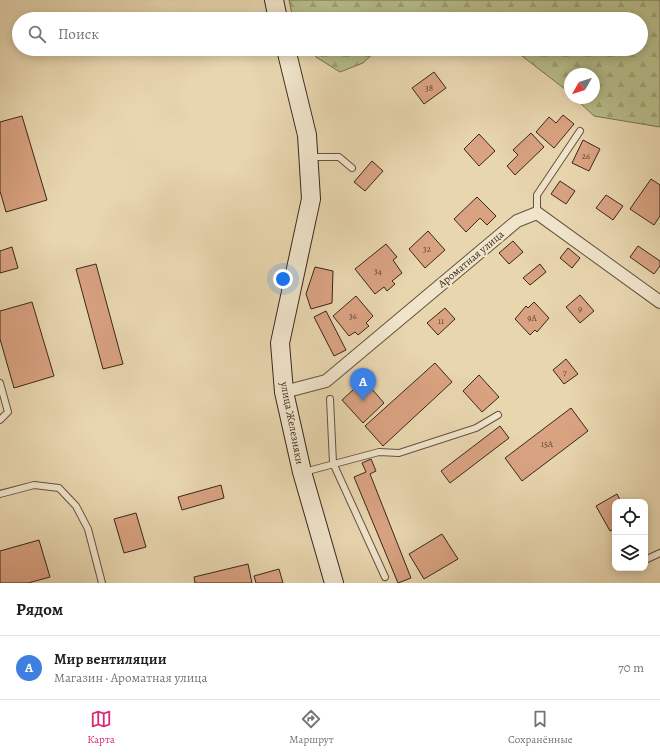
<!DOCTYPE html>
<html lang="ru">
<head>
<meta charset="utf-8">
<style>
	:root { --surface:#fff; --page:#f6f6f6; --text:#202124; --muted:#757577; --line:#e0e0e0; --accent:#db2777 }
	body { margin:0; font-family:Alegreya,serif; background:var(--page); color:var(--text) }
	.controls { position:absolute; right:12px; bottom:12px; display:grid; overflow:hidden; border-radius:8px; box-shadow:0 2px 10px #0003 }
	.controls button { width:36px; height:36px; display:grid; place-items:center; padding:0; border:0; border-bottom:1px solid var(--line); background:var(--surface); color:var(--text); font:20px sans-serif }
	.compass { position:absolute; left:564px; top:68px; width:36px; height:36px; border-radius:50%; background:var(--surface); box-shadow:0 2px 10px #0003; rotate:231deg }
	.you { position:absolute; left:283px; top:279px; width:14px; height:14px; margin:-10px; border:3px solid #fff; border-radius:50%; background:#1a73e8; box-shadow:0 0 0 6px #1a73e833 }
	.badge { display:grid; place-items:center; width:26px; height:26px; border-radius:50%; background:var(--accent); color:#fff; font-size:13px; font-weight:700 }
	.pin { position:absolute; translate:-50% -33px; filter:drop-shadow(0 1px 2px #0008) }
	.pin::after { content:''; position:absolute; top:21px; width:14px; height:12px; background:inherit; clip-path:polygon(0 0,100% 0,50% 100%) }
	.list { margin:0; padding:0; list-style:none }
	h2 { display:flex; justify-content:space-between; align-items:center; height:52px; margin:0; padding:0 16px; font-size:17px }
	h2 small { font-size:13px; font-weight:400; color:var(--muted) }
	.list li { display:grid; grid-template-columns:26px 1fr auto; gap:12px; align-items:center; box-sizing:border-box; height:64px; padding:0 16px; border-top:1px solid var(--line) }
	.list b { display:block; font-size:15px; white-space:nowrap }
	.list p { margin:0; font-size:13px; white-space:nowrap; color:var(--muted) }
	.list em { font-size:13px; font-style:normal; color:var(--muted) }
	.icon { flex:none; width:22px; height:22px; fill:none; stroke:currentColor; stroke-width:2; stroke-linecap:round; stroke-linejoin:round }
	.map { position:relative; flex:none; width:660px; height:583px; overflow:hidden }
	.search { position:absolute; background:var(--surface); box-shadow:0 2px 10px #0003; left:12px; right:12px; top:12px; height:44px; display:flex; align-items:center; gap:10px; box-sizing:border-box; padding:0 14px; border-radius:22px; color:var(--muted); font-size:15px }
	.sheet { height:116px; background:var(--surface) }
	nav { display:flex; justify-content:space-around; align-items:center; box-sizing:border-box; height:56px; border-top:1px solid var(--line); background:var(--surface); font-size:11px; color:var(--muted) }
	nav a { display:grid; justify-items:center; gap:2px }
	nav .on { color:var(--accent) }
	.map>svg:first-child { display:block }
	.forest { fill:url(#forest-firs); stroke:#787253 }
	.building { fill:#d9a281; stroke:#39271c }
	.lines { fill:none; stroke-linecap:round; stroke-linejoin:round }
	.lane-casing { stroke:#655341; stroke-width:8 }
	.street-casing { stroke:#655341; stroke-width:14 }
	.secondary-casing { stroke:#39271c; stroke-width:20 }
	.lane { stroke:#f0e4cb; stroke-width:6 }
	.street { stroke:#f0e4cb; stroke-width:12 }
	.secondary { stroke:#f0e4cb; stroke-width:18 }
	.labels { text-anchor:middle; dominant-baseline:central; stroke-width:4; stroke-linejoin:round; paint-order:stroke }
	.number-label { font-size:9px; fill:#614635 }
	.street-label { font-size:11px; fill:#39271c; stroke:#f0e4cb }
</style>
</head>
<body>
<div class="map">
<svg width="660" height="583" viewBox="0 0 660 583">
	<defs>
		<pattern id="forest-firs" width="22" height="20" patternUnits="userSpaceOnUse"><rect width="22" height="20" fill="#b7bd8a"/><path d="M5 1l3.5 6h-7zM16 11l3.5 6h-7z" fill="#9ea276"/></pattern>
	</defs>
	<rect width="100%" height="100%" fill="#e8d6af"/>
	<filter id="stains"><feTurbulence type="fractalNoise" baseFrequency=".005" numOctaves="4"/><feColorMatrix values="0 0 0 0 .2 0 0 0 0 .09 0 0 0 0 .02 0 0 0 .5 -.17"/></filter>
	<radialGradient id="worn" r=".72"><stop offset=".6" stop-color="#630" stop-opacity="0"/><stop offset="1" stop-color="#630" stop-opacity=".3"/></radialGradient>
	<g class="forest">
		<polygon points="289,0 660,0 660,127 594,116 575,98 594,98 594,74 570,74 570,93 513,49 641,49 641,19 293,19"/>
		<polygon points="311,49 378,49 363,63 340,72 316,57"/>
	</g>
	<g class="building">
		<polygon points="434,72 446,88 424,104 412,88"/>
		<polygon points="563,115 574,124 554,148 536,132 549,117 556,123"/>
		<polygon points="22,116 47,200 6,212 0,191 0,122"/>
		<polygon points="531,133 544,147 515,175 507,166 518,155 513,150"/>
		<polygon points="479,134 495,151 479,166 464,149"/>
		<polygon points="583,140 600,149 589,171 572,163"/>
		<polygon points="372,161 383,171 365,191 354,182"/>
		<polygon points="651,179 660,185 660,216 654,225 630,209"/>
		<polygon points="560,181 575,191 566,204 551,194"/>
		<polygon points="606,195 623,206 613,220 596,208"/>
		<polygon points="477,197 496,216 487,225 480,218 466,232 454,219"/>
		<polygon points="428,231 445,250 425,268 409,249"/>
		<polygon points="513,241 523,252 509,264 499,253"/>
		<polygon points="386,244 397,257 393,260 402,273 392,281 395,284 387,291 384,287 375,294 355,269"/>
		<polygon points="638,246 660,261 660,266 654,274 630,257"/>
		<polygon points="12,247 18,268 0,273 0,251"/>
		<polygon points="568,248 580,258 572,268 560,258"/>
		<polygon points="96,264 123,364 103,369 76,269"/>
		<polygon points="540,264 546,272 530,285 523,278"/>
		<polygon points="315,267 333,271 332,303 311,309 306,294"/>
		<polygon points="580,295 594,311 580,323 566,307"/>
		<polygon points="356,296 373,316 366,323 369,326 358,335 355,332 349,336 333,316"/>
		<polygon points="32,302 54,376 14,388 0,339 0,311"/>
		<polygon points="534,302 549,318 537,332 535,330 530,335 515,319 526,306 528,308"/>
		<polygon points="445,308 455,319 438,335 427,323"/>
		<polygon points="326,311 346,350 334,356 314,317"/>
		<polygon points="566,359 578,374 564,384 553,370"/>
		<polygon points="435,363 452,382 383,446 365,426"/>
		<polygon points="479,375 499,397 482,412 463,391"/>
		<polygon points="364,380 384,403 363,423 342,400"/>
		<polygon points="571,408 588,431 522,481 505,458"/>
		<polygon points="500,426 509,438 450,483 441,471"/>
		<polygon points="371,459 376,471 370,474 411,578 398,583 354,477 366,472 362,463"/>
		<polygon points="221,485 224,498 182,510 178,497"/>
		<polygon points="617,494 621,502 615,502 615,528 610,531 596,506"/>
		<polygon points="136,513 146,547 124,553 114,519"/>
		<polygon points="442,534 458,559 424,579 409,554"/>
		<polygon points="39,540 50,577 28,583 0,583 0,551"/>
		<polygon points="248,564 252,583 195,583 194,577"/>
		<polygon points="279,569 283,583 256,583 254,576"/>
	</g>
	<g class="lines">
		<g class="lane-casing">
			<g id="lane">
				<polyline points="310,157 339,157 352,168"/>
				<polyline points="537,213 537,195 580,131"/>
				<polyline points="0,383 8,412 0,420"/>
				<polyline points="330,399 333,463 385,577"/>
				<polyline points="304,472 379,452 399,453 476,428 498,415"/>
				<polyline points="0,494 34,485 59,488 76,506 88,529 102,583"/>
				<polyline points="647,559 660,553"/>
			</g>
		</g>
		<g class="street-casing">
			<polyline id="street" points="284,392 326,381 517,221 537,213 660,302"/>
		</g>
		<g class="secondary-casing">
			<g id="secondary">
				<polyline points="274,0 278,19"/>
				<polyline points="286,49 307,135 311,199 280,343 284,392 302,472 334,583"/>
			</g>
		</g>
		<use href="#lane" class="lane"/>
		<use href="#street" class="street"/>
		<use href="#secondary" class="secondary"/>
	</g>
	<g class="labels">
		<g class="number-label">
			<text x="429" y="88">38</text>
			<text x="586" y="156">26</text>
			<text x="427" y="249">32</text>
			<text x="378" y="271">34</text>
			<text x="580" y="309">9</text>
			<text x="353" y="316">36</text>
			<text x="532" y="318">9А</text>
			<text x="441" y="321">11</text>
			<text x="565" y="372">7</text>
			<text x="547" y="444">15А</text>
		</g>
		<g class="street-label">
			<text transform="translate(471 259) rotate(-40)">Ароматная улица</text>
			<text transform="translate(292 423) rotate(79)">улица Железняки</text>
		</g>
	</g>
	<rect width="100%" height="100%" filter="url(#stains)"/>
	<rect width="100%" height="100%" fill="url(#worn)"/>
</svg>
<div class="controls">
<button><svg class="icon" aria-label="locate" viewBox="0 0 24 24"><circle cx="12" cy="12" r="6"/><path d="M12 2v4M12 18v4M2 12h4M18 12h4"/></svg></button>
<button><svg class="icon" aria-label="layers" viewBox="0 0 24 24"><path d="M12 4l9 5-9 5-9-5zM3 14l9 5 9-5"/></svg></button>
</div>
<svg class="compass" viewBox="-18 -18 36 36"><path d="M0-13l5 13h-10z" fill="#e53935"/><path d="M0 13l5-13h-10z" fill="#757577"/></svg>
<div class="you"></div>
<div class="pin badge" style="left:363px;top:401px;background:#3f7fe0">A</div>
<div class="search"><svg class="icon" aria-label="search" viewBox="0 0 24 24"><circle cx="10" cy="10" r="6"/><path d="M15 15l6 6"/></svg>Поиск</div>
</div>
<section class="sheet">
<h2>Рядом<small></small></h2>
<ul class="list">
<li><span class="badge" style="background:#3f7fe0">A</span><div><b>Мир вентиляции</b><p>Магазин · Ароматная улица</p></div><em>70 m</em></li>
</ul>
</section>
<nav>
<a class="on"><svg class="icon" aria-label="map" viewBox="0 0 24 24"><path d="M3 6l6-2 6 2 6-2v14l-6 2-6-2-6 2zM9 4v14M15 6v14"/></svg>Карта</a>
<a><svg class="icon" aria-label="directions" viewBox="0 0 24 24"><path d="M12 3l9 9-9 9-9-9zM9 14v-3h6M13 9l2 2-2 2"/></svg>Маршрут</a>
<a><svg class="icon" aria-label="saved" viewBox="0 0 24 24"><path d="M7 4h10v16l-5-4-5 4z"/></svg>Сохранённые</a>
</nav>
</body>
</html>
